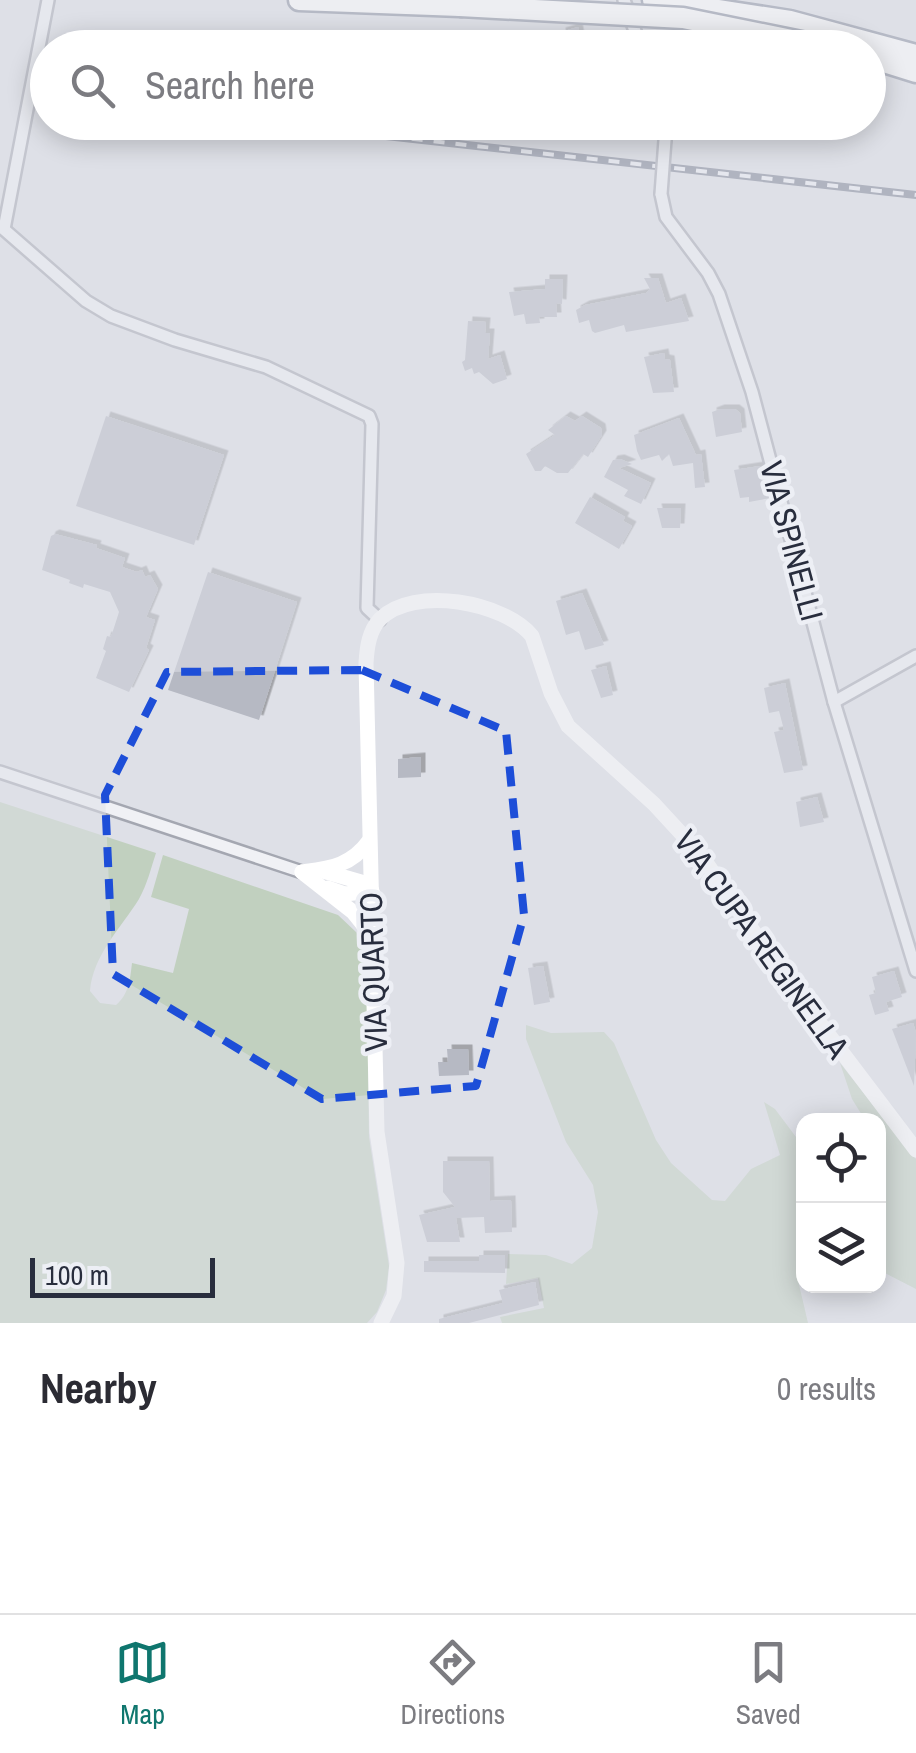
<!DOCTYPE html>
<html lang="en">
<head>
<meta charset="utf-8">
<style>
	:root { --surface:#fff; --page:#f7f7f7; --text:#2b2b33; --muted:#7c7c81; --line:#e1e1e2; --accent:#0f766e }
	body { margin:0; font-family:"Archivo Narrow",sans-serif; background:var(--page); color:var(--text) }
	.controls { position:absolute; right:30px; bottom:30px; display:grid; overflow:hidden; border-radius:20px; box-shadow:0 5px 25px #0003 }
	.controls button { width:90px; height:90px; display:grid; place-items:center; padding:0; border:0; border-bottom:2px solid var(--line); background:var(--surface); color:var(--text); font:50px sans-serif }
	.scale { position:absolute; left:30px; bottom:25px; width:185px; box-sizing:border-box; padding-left:10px; border:5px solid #282d3d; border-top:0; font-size:28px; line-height:35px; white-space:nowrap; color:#282d3d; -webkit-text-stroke:8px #edeff5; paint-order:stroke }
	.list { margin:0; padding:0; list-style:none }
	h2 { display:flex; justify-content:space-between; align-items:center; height:130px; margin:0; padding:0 40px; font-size:42px }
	h2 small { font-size:32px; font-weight:400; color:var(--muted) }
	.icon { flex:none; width:55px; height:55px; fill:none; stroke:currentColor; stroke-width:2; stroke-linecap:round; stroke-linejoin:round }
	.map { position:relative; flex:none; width:916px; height:1323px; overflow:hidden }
	.search { position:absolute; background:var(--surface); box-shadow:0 5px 25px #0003; left:30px; right:30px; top:30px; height:110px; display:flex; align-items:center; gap:25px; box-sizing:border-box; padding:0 35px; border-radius:55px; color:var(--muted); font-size:38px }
	.sheet { height:290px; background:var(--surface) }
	nav { display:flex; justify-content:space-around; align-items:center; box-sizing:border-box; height:140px; border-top:2px solid var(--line); background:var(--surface); font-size:28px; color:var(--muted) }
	nav a { display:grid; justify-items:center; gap:5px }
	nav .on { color:var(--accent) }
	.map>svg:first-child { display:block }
	.green { fill:#c1d0bf }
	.building { fill:#b6b9c3; filter:url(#shadow) }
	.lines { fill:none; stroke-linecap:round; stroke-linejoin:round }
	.street-casing { stroke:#a4a7b1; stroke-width:16 }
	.highway-casing { stroke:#868c9d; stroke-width:25 }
	.street { stroke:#f0f1f5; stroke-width:11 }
	.secondary { stroke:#fff; stroke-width:15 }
	.highway { stroke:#fff; stroke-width:20 }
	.rail-casing { stroke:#787e90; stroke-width:8 }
	.rail { stroke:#edeff5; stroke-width:4; stroke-dasharray:11; stroke-linecap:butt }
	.street-bridge-casing { stroke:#a4a7b1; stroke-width:16; stroke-linecap:butt }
	.highway-bridge-casing { stroke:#868c9d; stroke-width:25; stroke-linecap:butt }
	.street-bridge { stroke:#f0f1f5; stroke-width:11 }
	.highway-bridge { stroke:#fff; stroke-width:20 }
	.marked { fill:none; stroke:#1d4ed8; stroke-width:8; stroke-dasharray:20 12; stroke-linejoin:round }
	.labels { text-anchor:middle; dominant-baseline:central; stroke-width:9; stroke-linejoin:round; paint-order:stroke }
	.street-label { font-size:32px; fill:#282d3d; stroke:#edeff5 }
</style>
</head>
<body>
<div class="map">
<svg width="916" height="1323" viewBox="0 0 916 1323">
	<defs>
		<filter id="shadow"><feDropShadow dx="4.5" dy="-4.5" stdDeviation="0" flood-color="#0004"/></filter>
	</defs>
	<rect width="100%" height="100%" fill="#dee0e7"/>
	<g class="green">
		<path d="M 0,802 L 156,853 C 151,868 147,885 139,899 C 121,928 93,955 90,991 L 100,1003 L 116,1005 C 129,994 130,980 132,963 L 173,973 L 189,909 L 151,897 L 163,855 L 338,915 L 356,932 L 367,958 L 369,1137 L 389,1266 L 386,1290 L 377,1312 L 367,1323 L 0,1323 Z"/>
		<polygon points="526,1025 551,1033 604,1032 614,1043 656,1140 671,1163 712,1200 725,1201 751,1169 780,1155 764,1102 775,1109 799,1141 803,1142 804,1272 797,1276 808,1323 502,1323 500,1317 544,1308 538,1278 506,1284 508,1254 546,1255 572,1264 592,1248 598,1212 593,1185 566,1142 526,1039"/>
		<polygon points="840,1063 916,1159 916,1289 879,1270 878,1120 865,1120 852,1099"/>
	</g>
	<g class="building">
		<polygon points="578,27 582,48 564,48 561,32"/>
		<polygon points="775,122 809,122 804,140 773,132"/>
		<polygon points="644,278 658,278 666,303 681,298 689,321 626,332 624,325 595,333 592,331 589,320 579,323 576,310 585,305 646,293 650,289"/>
		<polygon points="545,279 563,279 562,304 556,303 557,317 539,317 540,323 526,324 524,314 514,316 509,292 545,289"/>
		<polygon points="468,321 486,322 485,333 490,333 488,359 500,355 507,379 493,384 479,372 474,374 472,368 465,371 462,362 465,360"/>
		<polygon points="664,353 665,359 670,360 674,392 653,393 644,357"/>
		<polygon points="720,409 735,409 740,413 742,432 716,437 712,412"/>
		<polygon points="106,416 224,455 194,545 76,506"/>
		<polygon points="566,416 575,421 582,416 601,428 602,435 588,457 583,454 568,473 557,473 545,466 541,471 535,471 526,454 555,435 548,430"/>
		<polygon points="679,418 696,455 701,454 705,487 695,488 693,463 673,466 669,454 662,461 659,455 641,460 637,451 634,435"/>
		<polygon points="620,459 632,464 619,468 651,483 641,504 624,496 628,490 604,477 613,460"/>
		<polygon points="760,466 763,489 768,489 770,498 749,502 749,497 740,498 734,470"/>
		<polygon points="590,497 625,517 623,521 632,526 619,549 575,523"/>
		<polygon points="657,508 681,508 680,528 662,528"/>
		<polygon points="55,534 97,545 96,548 125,558 122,567 137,572 142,570 145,577 150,575 158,589 146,617 155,620 146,648 149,650 129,692 96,678 106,651 103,649 107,636 111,637 119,612 110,592 84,584 83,588 69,583 70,580 42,570 51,536"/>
		<polygon points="208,572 297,602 259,720 168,690"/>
		<polygon points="582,593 604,645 585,650 579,631 566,635 556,601"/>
		<polygon points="606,666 613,695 601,698 591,670"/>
		<polygon points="785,683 803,770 784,773 774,732 784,730 779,711 769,713 764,688"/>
		<polygon points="421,757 421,777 398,778 398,759"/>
		<polygon points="817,797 824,822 800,827 796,802"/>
		<polygon points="543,966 550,1002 534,1005 528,968"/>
		<polygon points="894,971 902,997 886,1002 889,1011 875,1015 869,995 876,993 872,977"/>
		<polygon points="913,1023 916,1033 914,1086 892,1029"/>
		<polygon points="447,1049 468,1049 469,1075 439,1076 438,1062 448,1062"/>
		<polygon points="443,1161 489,1161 490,1201 511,1200 512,1232 485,1233 484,1217 456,1218 460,1242 427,1242 419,1215 455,1207 443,1192"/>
		<polygon points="479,1255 505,1255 505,1273 424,1272 424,1261 479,1261"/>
		<polygon points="535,1282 539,1305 469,1323 439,1323 439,1319 503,1303 499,1290"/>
	</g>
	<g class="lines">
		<g class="street-casing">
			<g id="street">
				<polyline points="624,0 641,48"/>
				<polyline points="665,140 666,122"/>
				<polyline points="661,194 666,217 708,273 719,294 752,392 834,702 916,971"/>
				<polyline points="0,226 86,301 111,316 175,340 266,367 369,416 372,424 367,608 380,620"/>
				<polyline points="4,229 48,0"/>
				<polyline points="834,702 916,656"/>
				<polyline points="0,772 302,872"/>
			</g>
		</g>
		<g class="highway-casing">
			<g id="highway">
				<polyline points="299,0 460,6"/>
				<polyline points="653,0 790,21 916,55"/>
				<polyline points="868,57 916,72"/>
			</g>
		</g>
		<use href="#street" class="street"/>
		<g class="secondary">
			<polyline points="323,871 361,882 372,891"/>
			<polyline points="302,872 353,912 373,937"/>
			<path d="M 302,872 C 330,868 351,866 369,841"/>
			<polyline points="328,888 345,894 372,891"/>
			<path d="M 381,1323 L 394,1296 L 397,1263 L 377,1132 L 366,663 C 367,647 369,631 380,619 C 414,585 504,602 532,636 L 551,693 L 568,726 L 654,804 L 701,855 L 782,973 L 916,1150"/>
		</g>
		<use href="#highway" class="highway"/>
		<g class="rail-casing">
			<polyline id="rail" points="368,134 916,195"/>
		</g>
		<use href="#rail" class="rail"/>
		<g class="street-bridge-casing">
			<polyline id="street-bridge" points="661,194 665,140"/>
		</g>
		<g class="highway-bridge-casing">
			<polyline id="highway-bridge" points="460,6 683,18 831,48"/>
		</g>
		<use href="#street-bridge" class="street-bridge"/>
		<use href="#highway-bridge" class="highway-bridge"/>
	</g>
	<path d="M0 0H916V1323H0ZM 362,670 L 506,731 L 524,915 L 476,1086 L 322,1099 L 113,974 L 105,795 L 167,672 Z" fill="#dee0e7" fill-opacity=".55" fill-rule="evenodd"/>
	<path class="marked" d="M 362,670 L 506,731 L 524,915 L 476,1086 L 322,1099 L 113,974 L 105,795 L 167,672 Z"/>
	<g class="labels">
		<g class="street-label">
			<text transform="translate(792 541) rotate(75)">VIA SPINELLI</text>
			<text transform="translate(762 944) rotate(54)">VIA CUPA REGINELLA</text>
			<text transform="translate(373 972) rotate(-92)">VIA QUARTO</text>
		</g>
	</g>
</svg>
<div class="controls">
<button><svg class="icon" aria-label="locate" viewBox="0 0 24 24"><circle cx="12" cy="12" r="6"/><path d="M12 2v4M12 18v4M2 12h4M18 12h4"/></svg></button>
<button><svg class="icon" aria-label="layers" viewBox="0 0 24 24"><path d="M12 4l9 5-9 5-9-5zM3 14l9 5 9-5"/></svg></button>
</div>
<div class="scale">100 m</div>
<div class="search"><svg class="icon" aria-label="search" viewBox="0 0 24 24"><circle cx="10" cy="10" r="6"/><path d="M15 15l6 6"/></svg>Search here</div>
</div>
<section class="sheet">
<h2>Nearby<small>0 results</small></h2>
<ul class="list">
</ul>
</section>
<nav>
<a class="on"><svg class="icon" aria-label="map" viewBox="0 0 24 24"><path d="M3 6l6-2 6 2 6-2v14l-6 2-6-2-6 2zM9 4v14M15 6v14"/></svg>Map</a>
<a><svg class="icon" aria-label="directions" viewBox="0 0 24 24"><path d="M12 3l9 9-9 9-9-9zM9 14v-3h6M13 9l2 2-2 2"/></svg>Directions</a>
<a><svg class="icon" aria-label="saved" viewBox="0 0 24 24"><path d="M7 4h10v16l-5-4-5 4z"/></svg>Saved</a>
</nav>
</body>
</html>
